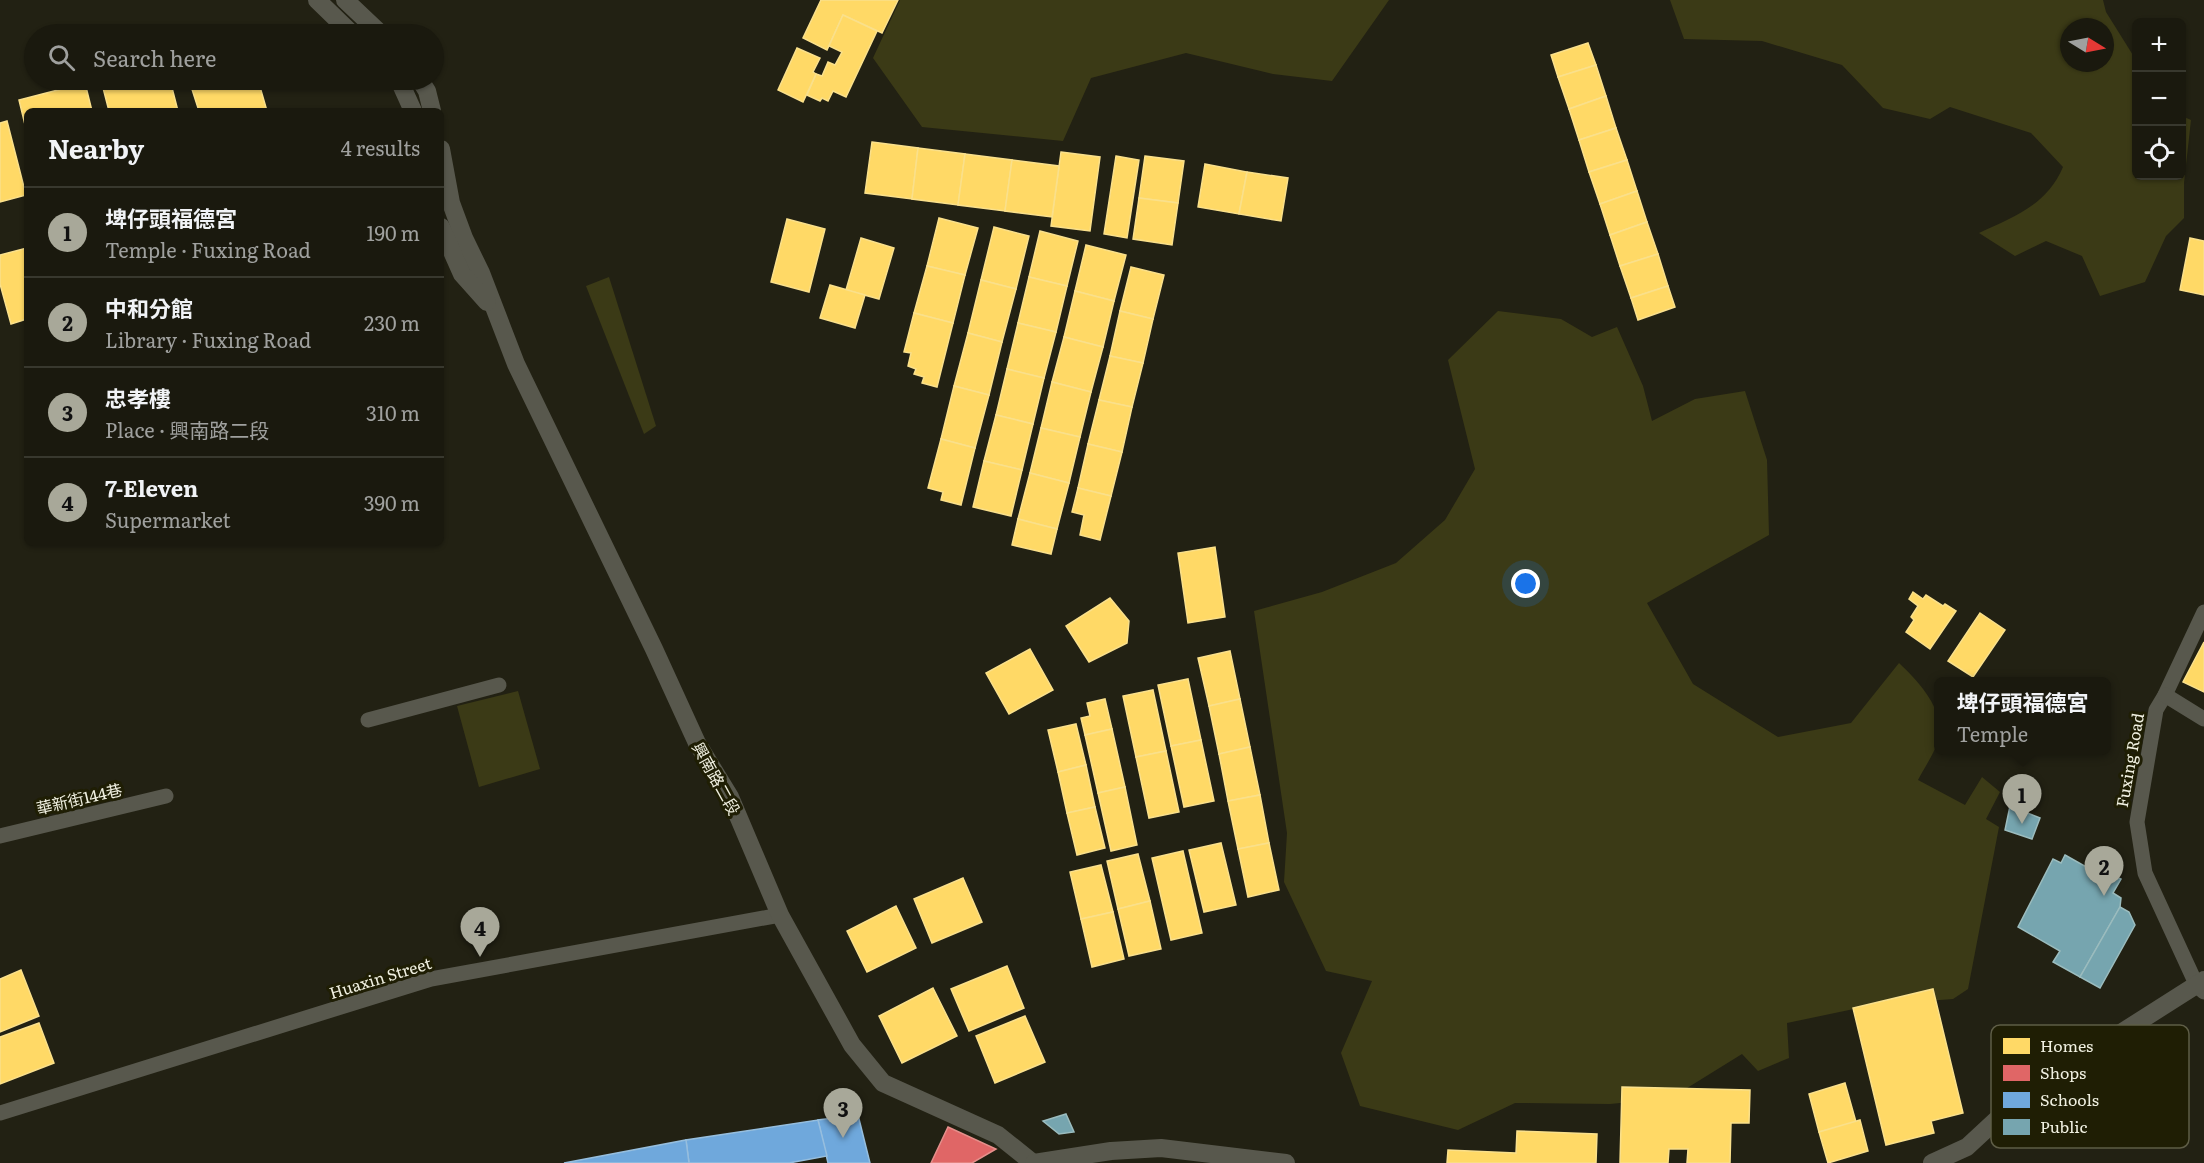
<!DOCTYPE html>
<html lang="en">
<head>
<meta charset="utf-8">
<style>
	:root { --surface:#1a190e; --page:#27261c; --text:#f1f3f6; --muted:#9fa09e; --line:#38382e; --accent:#a8a899 }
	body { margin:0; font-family:Literata,"Noto Sans TC",serif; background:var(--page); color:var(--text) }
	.controls { position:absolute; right:18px; top:18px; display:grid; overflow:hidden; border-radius:9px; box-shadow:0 2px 4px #0004 }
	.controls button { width:54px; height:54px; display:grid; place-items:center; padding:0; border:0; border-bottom:2px solid var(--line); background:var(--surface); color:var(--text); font:30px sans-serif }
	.compass { position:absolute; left:2060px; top:18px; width:54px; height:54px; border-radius:50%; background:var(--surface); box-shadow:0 2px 4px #0004; rotate:100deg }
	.you { position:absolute; left:1526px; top:584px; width:21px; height:21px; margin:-15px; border:4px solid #fff; border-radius:50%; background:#1a73e8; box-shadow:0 0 0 9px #1a73e833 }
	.badge { display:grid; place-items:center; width:39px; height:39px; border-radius:50%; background:var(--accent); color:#111; font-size:20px; font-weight:700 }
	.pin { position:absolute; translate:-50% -50px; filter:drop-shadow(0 2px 3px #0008) }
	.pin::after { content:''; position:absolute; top:32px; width:21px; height:18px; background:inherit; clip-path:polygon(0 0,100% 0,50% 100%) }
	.popup { position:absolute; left:1934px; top:677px; width:177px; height:78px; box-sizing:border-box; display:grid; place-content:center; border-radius:9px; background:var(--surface); filter:drop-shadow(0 2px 4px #0005); font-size:20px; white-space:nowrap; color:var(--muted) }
	.popup b { font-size:22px; color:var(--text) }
	.popup::after { content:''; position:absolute; left:50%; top:100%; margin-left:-12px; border:12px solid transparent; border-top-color:var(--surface) }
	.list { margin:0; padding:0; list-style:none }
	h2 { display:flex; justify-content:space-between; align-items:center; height:78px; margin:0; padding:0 24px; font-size:26px }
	h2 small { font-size:20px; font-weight:400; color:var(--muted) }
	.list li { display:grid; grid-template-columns:39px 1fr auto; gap:18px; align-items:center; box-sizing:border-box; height:90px; padding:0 24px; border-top:2px solid var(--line) }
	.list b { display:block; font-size:22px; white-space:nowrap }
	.list p { margin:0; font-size:20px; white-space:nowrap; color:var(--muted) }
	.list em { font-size:20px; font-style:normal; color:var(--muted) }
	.icon { flex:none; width:33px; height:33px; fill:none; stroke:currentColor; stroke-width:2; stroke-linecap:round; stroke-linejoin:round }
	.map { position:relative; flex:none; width:2204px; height:1163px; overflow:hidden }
	.search { position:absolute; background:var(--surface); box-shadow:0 2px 4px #0004; left:24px; top:24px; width:420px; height:66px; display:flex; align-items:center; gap:15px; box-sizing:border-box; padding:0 21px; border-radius:33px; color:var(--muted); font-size:22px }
	.panel { position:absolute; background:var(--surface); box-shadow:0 2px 4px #0004; left:24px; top:108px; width:420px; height:438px; border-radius:9px }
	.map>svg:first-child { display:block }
	.green { fill:#3b3a16; fill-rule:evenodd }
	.homes { fill:#ffd966; stroke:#fae08b; stroke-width:1.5 }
	.shops { fill:#e06666; stroke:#e58f8b; stroke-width:1.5 }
	.schools { fill:#6fa8dc; stroke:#96bede; stroke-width:1.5 }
	.public { fill:#76a5af; stroke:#9bbcbe; stroke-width:1.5 }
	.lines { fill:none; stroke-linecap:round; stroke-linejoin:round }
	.minor { stroke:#58584d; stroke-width:15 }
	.tertiary { stroke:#58584d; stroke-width:18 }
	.labels { text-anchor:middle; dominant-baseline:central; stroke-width:6; stroke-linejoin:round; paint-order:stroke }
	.street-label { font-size:16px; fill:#f0f0e1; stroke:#1f1e04 }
	.key { fill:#1f1e04; stroke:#5e5d46; stroke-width:1.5 }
	.key-label { font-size:16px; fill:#f0f0e1 }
</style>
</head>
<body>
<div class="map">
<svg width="2204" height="1163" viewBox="0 0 2204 1163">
	<rect width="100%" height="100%" fill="#222113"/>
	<g class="green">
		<polygon points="900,0 1389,0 1332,81 1273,74 1186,53 1091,78 1063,141 922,127 873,58"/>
		<path d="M 1670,0 L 2103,0 L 2106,12 L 2136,60 L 2136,176 L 2182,176 L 2182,116 L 2191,120 L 2184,183 L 2184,218 L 2166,236 L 2145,282 L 2100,296 L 2082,256 L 2046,241 L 2015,256 L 1979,233 C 2014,217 2047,205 2063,167 L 2031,133 L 1950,107 L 1930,119 L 1883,108 L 1842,65 L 1762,41 L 1684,39 ZM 2069,27 L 2105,27 L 2105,63 L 2069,63 Z"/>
		<polygon points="609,277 656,426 644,434 586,286"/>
		<path d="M 1498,311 L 1561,319 L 1592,337 L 1617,327 L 1643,386 L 1652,421 L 1695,399 L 1745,391 L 1767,460 L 1769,535 L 1647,603 L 1693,684 L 1778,737 L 1851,723 L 1899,663 C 1919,682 1946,710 1938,741 C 1934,754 1924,768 1918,780 L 1965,805 L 1982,777 L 2000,792 L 1986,819 L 1999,827 L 1968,989 L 1953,999 L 1873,1005 L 1787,1023 L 1789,1058 L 1758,1071 L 1742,1054 L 1671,1098 L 1610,1104 L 1515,1103 L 1458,1130 L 1360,1106 L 1341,1053 L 1372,981 L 1326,971 L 1284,882 L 1287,833 L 1254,611 L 1322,592 L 1396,563 L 1445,520 L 1475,469 L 1448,360 Z"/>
		<polygon points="518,691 540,769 479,787 457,706"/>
	</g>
	<g class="homes">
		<polygon points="821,0 898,0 882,33 843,15 827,50 803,38"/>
		<polygon points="843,15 877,31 846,97 833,91 828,101 822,98 820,101 807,95 816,74 822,76 828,62 835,65 842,52 829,46"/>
		<polygon points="1588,43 1596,65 1558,77 1551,55"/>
		<polygon points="797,48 820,58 813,72 816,74 803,102 778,90"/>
		<polygon points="1596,65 1606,96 1569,109 1558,77"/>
		<polygon points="101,80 170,80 178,111 109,111"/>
		<polygon points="189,80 258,80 267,111 199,111"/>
		<polygon points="85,83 92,111 27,111 27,133 19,100"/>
		<polygon points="1606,96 1616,128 1579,140 1569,109"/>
		<polygon points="7,121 26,195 0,202 0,123"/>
		<polygon points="1616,128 1627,160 1589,172 1579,140"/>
		<polygon points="872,142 918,148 912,199 865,193"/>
		<polygon points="918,148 965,154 958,205 912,199"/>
		<polygon points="1061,152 1100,157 1090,231 1051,226"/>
		<polygon points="965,154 1012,160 1005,211 958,205"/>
		<polygon points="1116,156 1139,160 1127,238 1104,234"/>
		<polygon points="1145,156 1184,161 1178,203 1139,198"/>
		<polygon points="1012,160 1059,166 1052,217 1005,211"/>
		<polygon points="1627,160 1637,191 1600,204 1589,172"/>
		<polygon points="1205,164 1247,172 1239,214 1198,207"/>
		<polygon points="1247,172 1288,178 1281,221 1239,214"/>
		<polygon points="1637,191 1647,222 1610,235 1600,204"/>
		<polygon points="1139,198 1178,203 1172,245 1133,239"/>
		<polygon points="939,218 978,228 965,275 927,266"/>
		<polygon points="787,219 825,229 809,292 771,282"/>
		<polygon points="1647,222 1658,254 1620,266 1610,235"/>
		<polygon points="994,227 1029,236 1016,289 981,280"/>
		<polygon points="1040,231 1078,241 1067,286 1029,277"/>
		<polygon points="861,238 894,248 879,299 846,290"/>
		<polygon points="2190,238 2204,241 2204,295 2180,290"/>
		<polygon points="1086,245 1126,255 1114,301 1075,291"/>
		<polygon points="27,248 27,319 11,324 0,284 0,255"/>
		<polygon points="1658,254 1668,286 1631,298 1620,266"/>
		<polygon points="927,266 965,275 953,323 914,313"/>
		<polygon points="1131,267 1164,275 1153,319 1120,311"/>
		<polygon points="1029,277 1067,286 1056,332 1018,323"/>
		<polygon points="981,280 1016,289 1002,342 968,333"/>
		<polygon points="830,285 865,295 855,328 820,318"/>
		<polygon points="1668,286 1675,307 1638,320 1631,298"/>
		<polygon points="1075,291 1114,301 1103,347 1064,337"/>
		<polygon points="1120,311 1153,319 1143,363 1110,356"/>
		<polygon points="914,313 953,323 937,387 922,383 924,377 914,374 916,369 908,366 911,353 904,352"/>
		<polygon points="1018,323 1056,332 1044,378 1007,369"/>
		<polygon points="968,333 1002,342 989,395 954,386"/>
		<polygon points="1064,337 1103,347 1091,392 1052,382"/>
		<polygon points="1110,356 1143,363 1132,407 1099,400"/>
		<polygon points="1007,369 1044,378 1033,424 996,415"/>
		<polygon points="1052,382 1091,392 1080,437 1041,428"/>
		<polygon points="954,386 989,395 975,448 941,439"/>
		<polygon points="1099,400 1132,407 1122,452 1088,444"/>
		<polygon points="996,415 1033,424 1022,470 984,461"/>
		<polygon points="1041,428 1080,437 1069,483 1030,473"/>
		<polygon points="941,439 975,448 961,505 941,500 943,492 928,488"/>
		<polygon points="1088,444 1122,452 1111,496 1078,488"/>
		<polygon points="984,461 1022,470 1011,516 973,507"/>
		<polygon points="1030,473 1069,483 1057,529 1018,519"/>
		<polygon points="1078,488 1111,496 1100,540 1080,535 1084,515 1072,512"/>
		<polygon points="1018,519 1057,529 1051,554 1012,545"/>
		<polygon points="1215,547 1225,617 1188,623 1178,553"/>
		<polygon points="1913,592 1923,599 1926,595 1943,606 1945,604 1956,611 1930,649 1906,632 1914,620 1911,617 1918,606 1909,599"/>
		<polygon points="1110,598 1129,621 1127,643 1089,662 1066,626"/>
		<polygon points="1980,613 2005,630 1973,677 1948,661"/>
		<polygon points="2204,642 2204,692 2183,682"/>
		<polygon points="1030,649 1053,690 1009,714 986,673"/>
		<polygon points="1230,651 1240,699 1209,706 1198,658"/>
		<polygon points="1188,679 1201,740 1171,746 1158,685"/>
		<polygon points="1153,690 1166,751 1136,757 1123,696"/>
		<polygon points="1105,699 1112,729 1085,735 1081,718 1090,716 1087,703"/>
		<polygon points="1240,699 1250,747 1219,754 1209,706"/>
		<polygon points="1076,724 1086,765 1058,772 1048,730"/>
		<polygon points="1112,729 1125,787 1098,793 1085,735"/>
		<polygon points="1201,740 1214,801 1184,807 1171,746"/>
		<polygon points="1250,747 1260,795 1228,801 1219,754"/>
		<polygon points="1166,751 1179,812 1149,818 1136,757"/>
		<polygon points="1086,765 1095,807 1067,813 1058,772"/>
		<polygon points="1125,787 1137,845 1111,851 1098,793"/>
		<polygon points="1260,795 1269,843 1238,849 1228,801"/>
		<polygon points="1095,807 1105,848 1077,855 1067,813"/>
		<polygon points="1221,843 1236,905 1204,912 1189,850"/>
		<polygon points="1269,843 1279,890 1248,897 1238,849"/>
		<polygon points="1183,851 1202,933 1171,940 1152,858"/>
		<polygon points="1138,854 1150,901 1118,909 1107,861"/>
		<polygon points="1101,865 1113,912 1081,919 1070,872"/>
		<polygon points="963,878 982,922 932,943 914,899"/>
		<polygon points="1150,901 1161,949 1129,956 1118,909"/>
		<polygon points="896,906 916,948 867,972 847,931"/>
		<polygon points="1113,912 1124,959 1092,967 1081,919"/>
		<polygon points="1007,966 1024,1008 969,1031 951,989"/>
		<polygon points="21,970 39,1016 0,1032 0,979"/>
		<polygon points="933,988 957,1036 902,1063 879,1016"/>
		<polygon points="1933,989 1963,1113 1931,1121 1934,1133 1886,1145 1853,1008"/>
		<polygon points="1025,1016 1045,1062 995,1083 976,1036"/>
		<polygon points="39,1023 54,1063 0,1084 0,1037"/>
		<polygon points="1845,1083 1856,1122 1819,1132 1809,1094"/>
		<polygon points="1622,1087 1750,1090 1749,1123 1731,1123 1730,1163 1687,1163 1688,1149 1669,1149 1668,1163 1620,1163"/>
		<polygon points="1860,1120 1868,1151 1828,1163 1819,1132"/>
		<polygon points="1517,1131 1597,1134 1596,1163 1447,1163 1448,1150 1516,1153"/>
	</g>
	<polygon class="shops" points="948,1127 996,1149 972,1163 931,1163"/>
	<g class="schools">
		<polygon points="858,1115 870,1163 828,1163 818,1120"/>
		<polygon points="818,1120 827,1156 789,1163 689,1163 686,1140"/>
		<polygon points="686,1140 689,1163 564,1163"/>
	</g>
	<g class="public">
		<polygon points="2010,806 2040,818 2032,839 2005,830"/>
		<polygon points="2065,855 2088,868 2090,863 2121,879 2113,893 2121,898 2120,907 2080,977 2053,962 2060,951 2018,927 2053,859 2061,863"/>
		<polygon points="2120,907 2129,912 2135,925 2100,988 2080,977"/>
		<polygon points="1066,1114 1074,1132 1059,1134 1043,1121"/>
	</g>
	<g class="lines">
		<g class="minor">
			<polyline points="2204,612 2165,695 2156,710 2137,822 2145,873 2197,986 2204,992"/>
			<polyline points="2165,695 2204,719"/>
			<polyline points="368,720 499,685"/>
			<polyline points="0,836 166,796"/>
			<polyline points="0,1113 431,979 780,915"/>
		</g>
		<g class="tertiary">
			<polyline points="317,0 352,34"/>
			<polyline points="345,0 381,34"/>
			<polyline points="399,80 413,111"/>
			<polyline points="420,80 427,91 432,111"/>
			<polyline points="441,149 451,203 464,238 481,273 516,364 654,649 697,743 730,797 780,915 852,1045 883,1083 998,1135 1033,1163"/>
			<polyline points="441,227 462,274 487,302"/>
			<polyline points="1034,1163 1111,1151 1161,1148 1286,1163"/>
			<polyline points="1932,1163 1967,1147 2022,1096 2204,980"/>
		</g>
	</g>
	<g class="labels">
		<g class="street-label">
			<text transform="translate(2129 760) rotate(-80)">Fuxing Road</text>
			<text transform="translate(717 778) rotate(61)">興南路二段</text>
			<text transform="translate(79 798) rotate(-13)">華新街144巷</text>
			<text transform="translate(380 977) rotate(-17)">Huaxin Street</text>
		</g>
	</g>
	<rect x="1991" y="1025" width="198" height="123" rx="9" class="key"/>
	<rect x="2003" y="1038" width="27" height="16" fill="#ffd966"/>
	<rect x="2003" y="1065" width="27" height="16" fill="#e06666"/>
	<rect x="2003" y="1092" width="27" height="16" fill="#6fa8dc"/>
	<rect x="2003" y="1119" width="27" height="16" fill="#76a5af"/>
	<g class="key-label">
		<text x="2040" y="1052">Homes</text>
		<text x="2040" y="1079">Shops</text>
		<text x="2040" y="1106">Schools</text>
		<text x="2040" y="1133">Public</text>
	</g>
</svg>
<div class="controls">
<button>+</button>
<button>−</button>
<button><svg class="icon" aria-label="locate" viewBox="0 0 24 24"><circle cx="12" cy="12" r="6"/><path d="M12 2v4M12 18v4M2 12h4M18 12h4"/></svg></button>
</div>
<svg class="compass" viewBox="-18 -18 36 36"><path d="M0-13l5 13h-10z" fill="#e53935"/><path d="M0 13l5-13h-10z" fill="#9fa09e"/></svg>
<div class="you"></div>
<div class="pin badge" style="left:2022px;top:824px">1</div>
<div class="popup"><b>埤仔頭福德宮</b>Temple</div>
<div class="pin badge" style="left:2104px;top:896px">2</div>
<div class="pin badge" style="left:843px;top:1138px">3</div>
<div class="pin badge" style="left:480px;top:957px">4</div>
<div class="search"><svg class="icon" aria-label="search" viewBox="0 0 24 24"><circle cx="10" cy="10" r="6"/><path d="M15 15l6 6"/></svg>Search here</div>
<section class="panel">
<h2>Nearby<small>4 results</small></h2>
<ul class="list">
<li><span class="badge">1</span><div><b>埤仔頭福德宮</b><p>Temple · Fuxing Road</p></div><em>190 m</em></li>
<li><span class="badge">2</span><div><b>中和分館</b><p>Library · Fuxing Road</p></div><em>230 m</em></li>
<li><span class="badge">3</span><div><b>忠孝樓</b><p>Place · 興南路二段</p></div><em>310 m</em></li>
<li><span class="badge">4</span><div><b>7-Eleven</b><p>Supermarket</p></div><em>390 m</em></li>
</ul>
</section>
</div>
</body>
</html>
